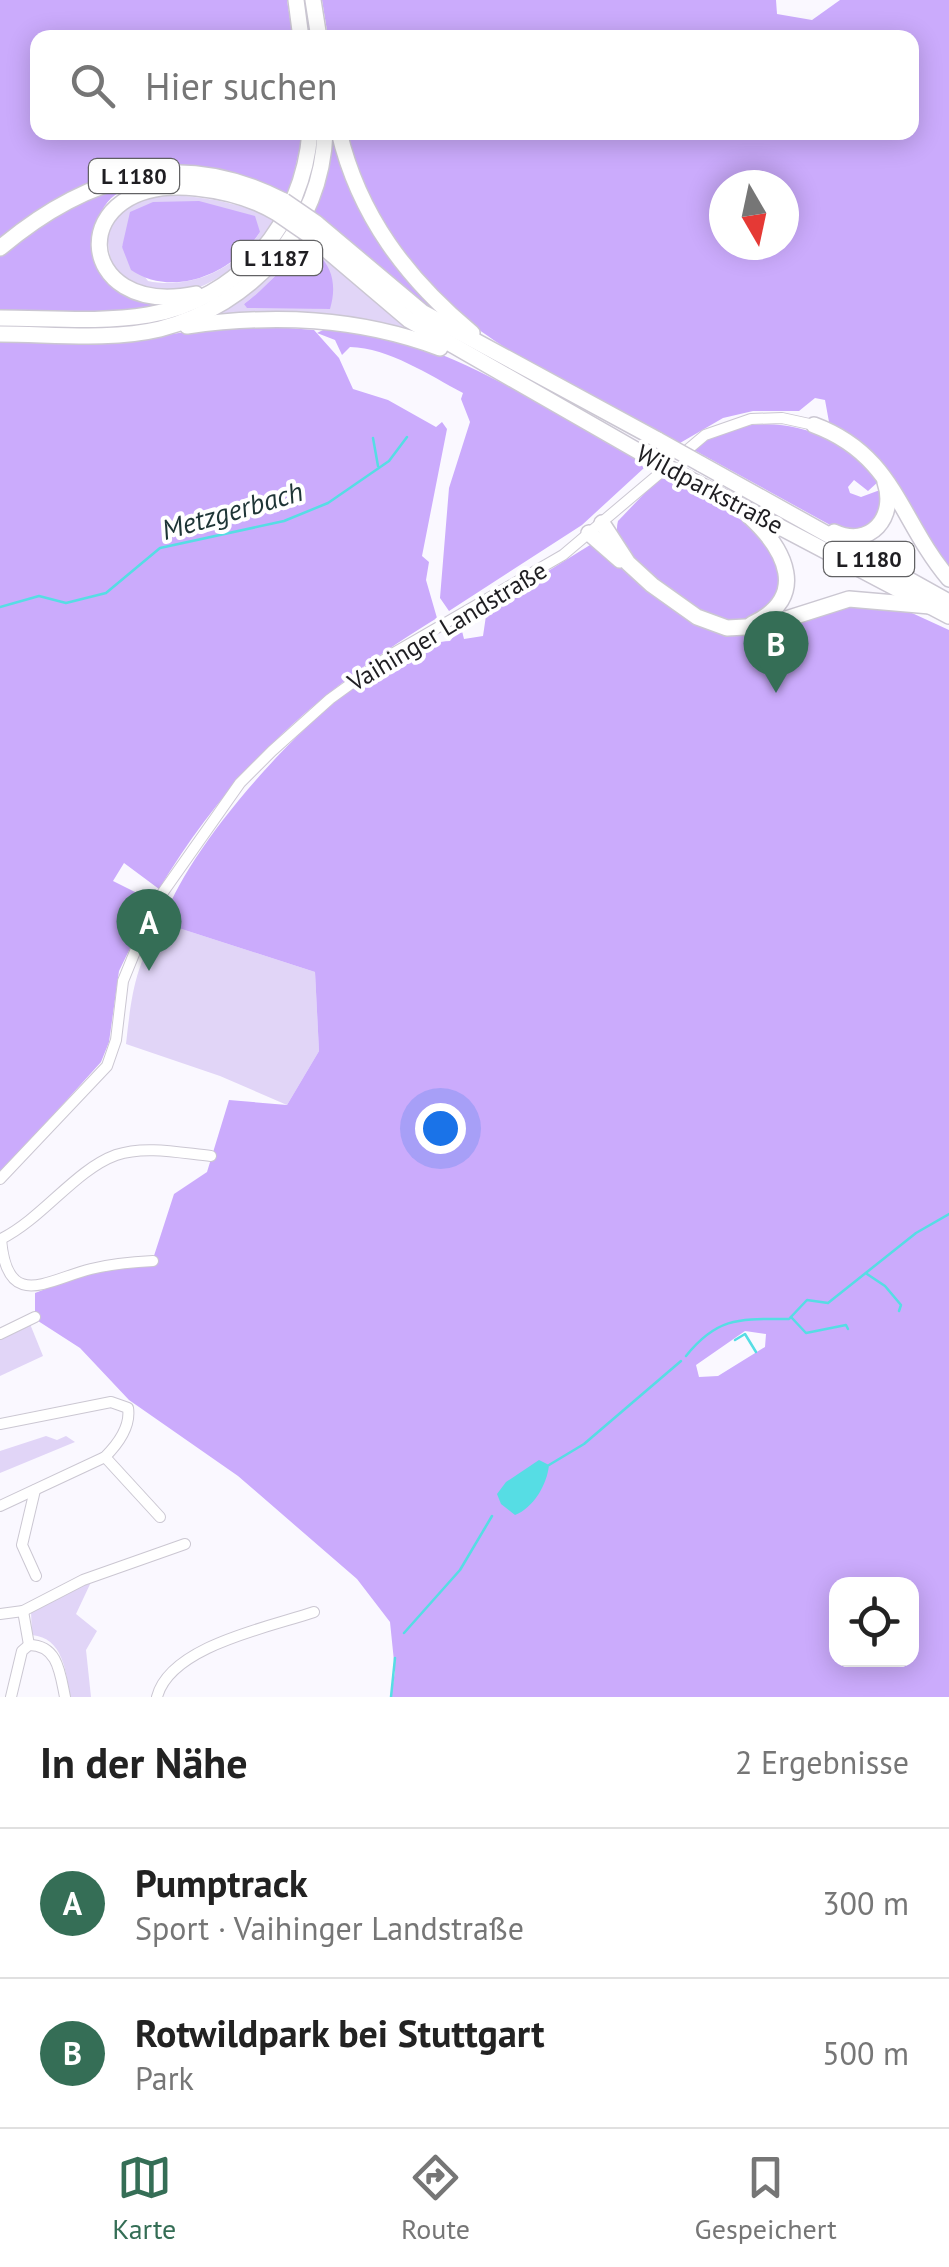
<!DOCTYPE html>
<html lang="de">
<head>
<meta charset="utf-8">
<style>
	:root { --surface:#fff; --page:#f2f2f2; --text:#222; --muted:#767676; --line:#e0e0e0; --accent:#356e56 }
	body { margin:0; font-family:"PT Sans",sans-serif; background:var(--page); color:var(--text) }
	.controls { position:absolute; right:30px; bottom:30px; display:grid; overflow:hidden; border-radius:20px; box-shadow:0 5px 25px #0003 }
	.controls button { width:90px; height:90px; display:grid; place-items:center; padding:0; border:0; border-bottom:2px solid var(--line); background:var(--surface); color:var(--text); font:50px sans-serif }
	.compass { position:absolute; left:709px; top:170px; width:90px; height:90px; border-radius:50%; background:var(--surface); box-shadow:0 5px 25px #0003; rotate:171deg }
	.you { position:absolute; left:440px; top:1128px; width:35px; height:35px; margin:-25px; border:8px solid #fff; border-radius:50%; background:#1a73e8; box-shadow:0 0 0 15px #1a73e833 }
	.badge { display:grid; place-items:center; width:65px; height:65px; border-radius:50%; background:var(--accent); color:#fff; font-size:32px; font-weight:700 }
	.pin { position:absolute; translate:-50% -82px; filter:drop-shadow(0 2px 5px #0008) }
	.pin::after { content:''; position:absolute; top:52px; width:35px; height:30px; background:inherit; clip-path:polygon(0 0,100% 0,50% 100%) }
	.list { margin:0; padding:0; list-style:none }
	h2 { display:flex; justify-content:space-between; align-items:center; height:130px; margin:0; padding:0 40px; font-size:42px }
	h2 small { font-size:32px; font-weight:400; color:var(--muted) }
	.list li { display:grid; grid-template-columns:65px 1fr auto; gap:30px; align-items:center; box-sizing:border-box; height:150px; padding:0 40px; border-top:2px solid var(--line) }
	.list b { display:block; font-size:38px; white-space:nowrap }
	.list p { margin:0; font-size:32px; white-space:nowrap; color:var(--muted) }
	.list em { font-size:32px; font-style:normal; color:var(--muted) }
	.icon { flex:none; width:55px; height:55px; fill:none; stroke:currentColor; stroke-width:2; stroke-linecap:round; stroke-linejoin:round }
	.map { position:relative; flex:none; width:949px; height:1697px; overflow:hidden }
	.search { position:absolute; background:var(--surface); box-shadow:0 5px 25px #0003; left:30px; right:30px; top:30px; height:110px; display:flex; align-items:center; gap:25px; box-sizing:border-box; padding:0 35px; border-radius:20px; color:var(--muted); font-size:38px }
	.sheet { height:430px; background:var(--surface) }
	nav { display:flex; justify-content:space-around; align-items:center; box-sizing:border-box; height:140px; border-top:2px solid var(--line); background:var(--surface); font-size:28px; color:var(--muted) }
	nav a { display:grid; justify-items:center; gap:5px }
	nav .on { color:var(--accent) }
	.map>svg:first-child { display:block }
	.green { fill:#e1d5f7; fill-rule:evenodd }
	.forest { fill:#cbabfc; fill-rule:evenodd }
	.water { fill:#56dde4 }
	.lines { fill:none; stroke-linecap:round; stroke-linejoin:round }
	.stream { stroke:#56dde4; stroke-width:2.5 }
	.minor-casing { stroke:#cbc7d2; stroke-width:12 }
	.highway-casing { stroke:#cbc7d2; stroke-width:18 }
	.minor { stroke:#fff; stroke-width:10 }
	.highway { stroke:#fff; stroke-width:15 }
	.highway-bridge-casing { stroke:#cbc7d2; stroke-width:18; stroke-linecap:butt }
	.highway-bridge { stroke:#fff; stroke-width:15 }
	.labels { text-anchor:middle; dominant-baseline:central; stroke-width:8; stroke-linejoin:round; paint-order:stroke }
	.shield { fill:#fff; stroke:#626264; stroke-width:2.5 }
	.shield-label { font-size:22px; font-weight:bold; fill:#1f1e22 }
	.street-label { font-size:25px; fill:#1f1e22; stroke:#fff }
	.water-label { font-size:28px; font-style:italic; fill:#1e3536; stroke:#fff }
</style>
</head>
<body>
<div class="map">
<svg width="949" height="1697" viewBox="0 0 949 1697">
	<rect width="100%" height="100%" fill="#faf8ff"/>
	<g class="green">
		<path d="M 143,194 C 193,195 231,199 278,220 C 249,258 208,299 155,293 C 142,292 125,278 114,272 C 102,226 106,223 143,194 ZM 130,224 L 260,232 C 237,269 190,290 148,281 L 122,247 Z"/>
		<path d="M 299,236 L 422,336 L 402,330 L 198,320 ZM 312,250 L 330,309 L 244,304 C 267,288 286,259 312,250 Z"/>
		<path d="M 163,923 L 315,972 L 319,1051 L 287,1105 L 220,1076 L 126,1044 C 131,999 135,961 163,923 Z"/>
		<polygon points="30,1324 43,1356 0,1376 0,1337"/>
		<polygon points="46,1436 57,1440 66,1436 75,1442 0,1473 0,1451"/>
		<path d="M 92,1580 L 76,1614 L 97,1631 L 86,1650 L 91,1697 L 70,1697 C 66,1671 63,1638 32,1635 L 31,1612 Z"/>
	</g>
	<g class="forest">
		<path d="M 0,0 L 287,0 L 293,37 L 38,38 L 38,132 L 303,133 L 289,196 L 149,168 C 90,176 46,203 0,241 Z"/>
		<path d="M 322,0 L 776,0 L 777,14 L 812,20 L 840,0 L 949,0 L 949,570 L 884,464 L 859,440 L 829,422 L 825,400 L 815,398 L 799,411 L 753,411 L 723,418 L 680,443 C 596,397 464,341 408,262 C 379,222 361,179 345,133 L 912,132 L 912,38 L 328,37 ZM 724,185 L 784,185 L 784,245 L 724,245 Z"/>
		<polygon points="331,133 342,166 454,324 427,309 312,211"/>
		<path d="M 163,179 L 183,181 C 155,180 109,183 100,217 C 96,233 102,258 103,274 L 129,298 L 163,305 L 132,313 L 0,313 L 0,254 C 53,217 98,187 163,179 Z"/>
		<path d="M 199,201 L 255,216 L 260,232 C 233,273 174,299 131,270 L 122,247 L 130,212 L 153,202 Z"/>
		<path d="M 312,250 C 333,264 337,286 330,309 L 247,308 L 244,304 C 267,288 286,259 312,250 Z"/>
		<path d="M 238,324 L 314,330 L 339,358 L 353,389 L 388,400 L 436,427 L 442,422 L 447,429 L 422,556 L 429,562 L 426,580 L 437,618 C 318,691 231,769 159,889 L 124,863 L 113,881 L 153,901 L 119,971 L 109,1042 L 101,1062 L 0,1174 L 0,340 L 146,338 Z"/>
		<path d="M 327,328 C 440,333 541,407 637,460 L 644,468 L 582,525 L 449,611 L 440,598 L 449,488 L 470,422 L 461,399 L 463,393 C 429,375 389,348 350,347 L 342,355 L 335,340 L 317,333 Z"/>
		<path d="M 751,425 C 805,420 844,442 879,481 L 868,491 L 854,480 L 848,487 L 850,493 L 861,497 L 880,490 L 884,511 L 865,532 L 832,526 L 692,449 L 720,433 Z"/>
		<path d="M 663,474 L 727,510 L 769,540 L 783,580 L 768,610 L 737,624 C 703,615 606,564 618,521 Z"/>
		<path d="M 590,545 L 731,634 L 760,633 L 840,606 L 901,608 L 949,630 L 949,1697 L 391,1697 L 395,1671 L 390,1622 L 357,1579 L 238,1476 L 129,1400 L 80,1348 L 35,1319 L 35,1293 L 90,1272 L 151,1265 L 174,1194 L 207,1172 L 229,1100 L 287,1105 L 319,1051 L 315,972 L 163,923 C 186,840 361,644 450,641 L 461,627 L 464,639 L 483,636 L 487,609 ZM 745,1331 L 766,1334 L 765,1347 L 718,1376 L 699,1377 L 696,1365 ZM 836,1584 L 912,1584 L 912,1660 L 836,1660 Z"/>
	</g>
	<path class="water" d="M 539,1460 L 549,1465 C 547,1485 533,1508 515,1515 L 501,1504 L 497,1494 L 506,1482 Z"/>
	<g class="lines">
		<g class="stream">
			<polyline points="373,438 378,466"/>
			<polyline points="0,607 39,596 66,603 106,593 160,548 284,521 328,503 389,461 407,437"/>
			<polyline points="867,1274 885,1286 901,1305 899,1311"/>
			<polyline points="791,1317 806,1333 846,1325 848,1329"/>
			<polyline points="735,1340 745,1334 756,1352"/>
			<path d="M 686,1356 C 718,1316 741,1319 789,1319 L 807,1300 L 828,1303 L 916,1233 L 949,1214"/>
			<polyline points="549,1465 584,1444 681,1361"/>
			<polyline points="404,1633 460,1570 492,1516"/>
			<polyline points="391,1697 395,1658"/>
		</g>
		<g class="minor-casing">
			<g id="minor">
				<polyline points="0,1179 107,1066 116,1040 123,981 154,905 240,783 272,751 330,699 392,654 563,555 705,435 751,419 782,418 814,425"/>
				<path d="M 1,1239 C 43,1218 75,1170 116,1155 C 145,1145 181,1153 211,1156"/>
				<path d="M 1,1239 C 7,1312 47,1280 91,1269 C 111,1264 133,1262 153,1261"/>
				<polyline points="0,1334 35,1317"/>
				<path d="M 0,1424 L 111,1402 L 128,1408 C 131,1427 118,1444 105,1457 L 0,1506"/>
				<polyline points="105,1457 160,1517"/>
				<polyline points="35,1490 22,1545 36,1576"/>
				<polyline points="23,1611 29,1645"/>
				<polyline points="0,1614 23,1611 83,1580 185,1544"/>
				<path d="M 29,1645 C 58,1645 60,1673 65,1697"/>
				<polyline points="11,1697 22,1651 29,1645"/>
				<path d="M 157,1697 C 170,1646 270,1627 314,1612"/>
			</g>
		</g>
		<g class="highway-casing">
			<g id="highway">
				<polyline points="296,0 301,38"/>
				<polyline points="313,0 319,38"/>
				<path d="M 339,132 C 359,216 407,279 472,333"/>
				<polyline points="316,223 422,312 658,440"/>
				<polyline points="309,235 409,320 643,454"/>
				<path d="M 0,248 C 86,176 178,146 284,201"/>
				<path d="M 196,294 C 71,320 63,174 196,188 C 225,191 252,198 277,213"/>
				<path d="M 0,318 C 48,318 100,323 148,315 C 239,300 303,223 310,132"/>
				<path d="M 187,326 C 274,314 357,317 440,348"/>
				<path d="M 0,334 C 51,334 110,341 160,329 C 252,305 322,228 325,132"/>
				<path d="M 814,425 C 895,455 899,520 949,579"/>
				<polyline points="701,464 949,602"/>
				<polyline points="687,478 949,616"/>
				<path d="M 749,516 C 785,549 810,597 752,624"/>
				<polyline points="602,523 628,563 652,585 697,617 727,628 764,626 849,599 930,606"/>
				<path d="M 834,532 C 870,549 897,517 885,482"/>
				<polyline points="589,533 620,560"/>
			</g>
		</g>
		<use href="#minor" class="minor"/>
		<use href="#highway" class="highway"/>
		<g class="highway-bridge-casing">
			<g id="highway-bridge">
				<polyline points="284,201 316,223"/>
				<polyline points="277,213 309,235"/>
				<polyline points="658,440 701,464"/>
				<polyline points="643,454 687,478"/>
			</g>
		</g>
		<use href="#highway-bridge" class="highway-bridge"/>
	</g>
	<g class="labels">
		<g class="shield">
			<rect x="89" y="159" width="90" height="34" rx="8"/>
			<rect x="232" y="241" width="90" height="34" rx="8"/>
			<rect x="824" y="542" width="90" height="34" rx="8"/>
		</g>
		<g class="shield-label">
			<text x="134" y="176">L 1180</text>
			<text x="277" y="258">L 1187</text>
			<text x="869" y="559">L 1180</text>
		</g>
		<g class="street-label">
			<text transform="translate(710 489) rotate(28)">Wildparkstraße</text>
			<text transform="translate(447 626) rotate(-31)">Vaihinger Landstraße</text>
		</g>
		<g class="water-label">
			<text transform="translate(232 510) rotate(-16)">Metzgerbach</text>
		</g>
	</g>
</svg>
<div class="controls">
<button><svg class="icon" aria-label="locate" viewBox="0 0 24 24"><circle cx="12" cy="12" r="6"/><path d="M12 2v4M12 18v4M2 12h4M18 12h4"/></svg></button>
</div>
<svg class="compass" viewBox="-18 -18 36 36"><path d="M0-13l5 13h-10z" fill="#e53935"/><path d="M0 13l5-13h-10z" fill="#767676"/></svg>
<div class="you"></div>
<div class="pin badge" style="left:149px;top:971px">A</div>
<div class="pin badge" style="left:776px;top:693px">B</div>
<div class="search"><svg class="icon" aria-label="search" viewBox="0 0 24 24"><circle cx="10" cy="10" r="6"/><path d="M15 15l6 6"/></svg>Hier suchen</div>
</div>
<section class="sheet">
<h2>In der Nähe<small>2 Ergebnisse</small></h2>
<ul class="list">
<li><span class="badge">A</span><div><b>Pumptrack</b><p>Sport · Vaihinger Landstraße</p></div><em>300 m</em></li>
<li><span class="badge">B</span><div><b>Rotwildpark bei Stuttgart</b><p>Park</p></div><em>500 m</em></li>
</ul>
</section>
<nav>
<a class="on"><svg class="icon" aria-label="map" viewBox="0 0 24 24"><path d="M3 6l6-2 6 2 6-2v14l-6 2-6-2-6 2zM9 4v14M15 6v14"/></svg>Karte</a>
<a><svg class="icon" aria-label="directions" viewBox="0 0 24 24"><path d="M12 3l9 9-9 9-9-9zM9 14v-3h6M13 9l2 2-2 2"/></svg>Route</a>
<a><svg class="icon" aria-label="saved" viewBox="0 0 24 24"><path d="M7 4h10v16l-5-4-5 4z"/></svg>Gespeichert</a>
</nav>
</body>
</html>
